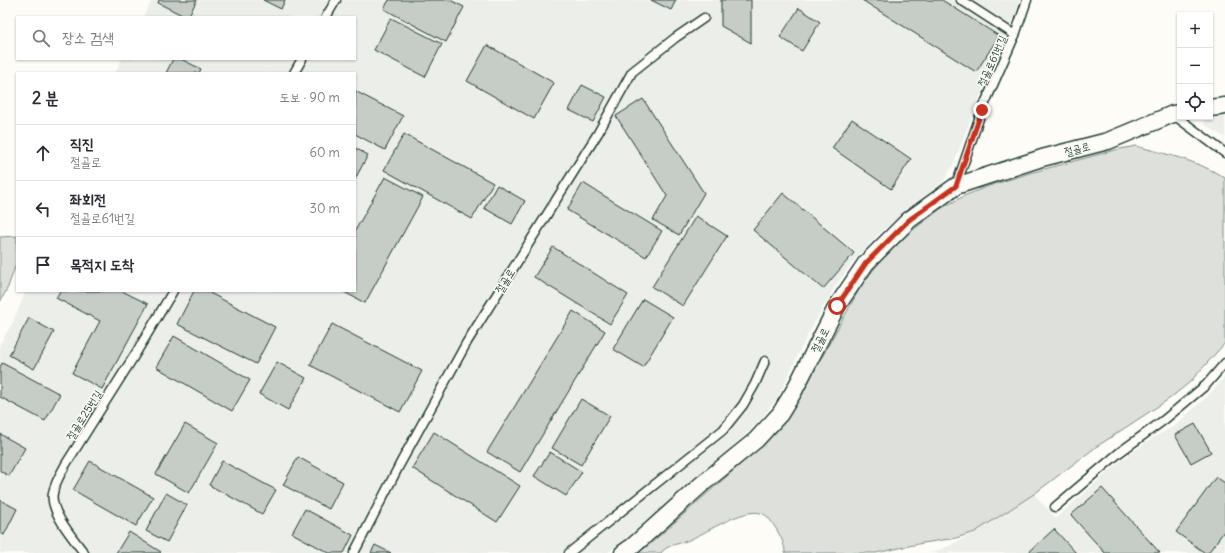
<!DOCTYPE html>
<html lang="ko">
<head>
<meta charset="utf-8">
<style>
	:root { --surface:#fff; --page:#f2f2f3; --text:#2b2b33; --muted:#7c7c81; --line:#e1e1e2 }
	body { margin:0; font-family:Delius,"Poor Story",sans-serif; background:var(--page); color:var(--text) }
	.controls { position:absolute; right:12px; top:12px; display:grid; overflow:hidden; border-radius:0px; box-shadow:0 1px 3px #0004 }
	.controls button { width:36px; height:36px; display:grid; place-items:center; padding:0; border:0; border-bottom:1px solid var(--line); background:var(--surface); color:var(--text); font:20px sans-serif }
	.stop { position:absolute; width:12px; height:12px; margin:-9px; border:3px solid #c8321e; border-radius:50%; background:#fff }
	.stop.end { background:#c8321e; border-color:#fff; box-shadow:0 1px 4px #0008 }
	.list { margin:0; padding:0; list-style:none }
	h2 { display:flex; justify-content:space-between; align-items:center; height:52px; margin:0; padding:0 16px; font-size:17px }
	h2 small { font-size:13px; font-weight:400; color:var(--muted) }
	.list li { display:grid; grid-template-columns:26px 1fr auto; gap:12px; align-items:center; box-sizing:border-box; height:56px; padding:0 16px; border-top:1px solid var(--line) }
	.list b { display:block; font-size:15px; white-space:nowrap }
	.list p { margin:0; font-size:13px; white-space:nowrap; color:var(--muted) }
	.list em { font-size:13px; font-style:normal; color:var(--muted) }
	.icon { flex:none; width:22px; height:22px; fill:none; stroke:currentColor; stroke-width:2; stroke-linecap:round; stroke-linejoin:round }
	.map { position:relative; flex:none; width:1225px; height:553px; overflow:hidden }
	.search { position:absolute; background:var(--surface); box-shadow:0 1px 3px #0004; left:16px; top:16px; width:340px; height:44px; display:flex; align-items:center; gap:10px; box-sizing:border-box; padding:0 14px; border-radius:0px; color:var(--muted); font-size:15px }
	.panel { position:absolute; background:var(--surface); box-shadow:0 1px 3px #0004; left:16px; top:72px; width:340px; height:220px; border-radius:0px }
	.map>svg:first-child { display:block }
	.built { fill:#eceee9 }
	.green { fill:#dde0db; stroke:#7e8e88 }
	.building { fill:#c6cdc7; stroke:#1f3d34 }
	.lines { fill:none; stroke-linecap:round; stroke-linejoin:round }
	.service-casing { stroke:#1f3d34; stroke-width:11 }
	.minor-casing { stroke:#1f3d34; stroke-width:19 }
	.service { stroke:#fdfcf7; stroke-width:8 }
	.minor { stroke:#fdfcf7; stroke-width:16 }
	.route { stroke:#c8321e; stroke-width:5 }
	.labels { text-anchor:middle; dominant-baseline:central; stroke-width:3; stroke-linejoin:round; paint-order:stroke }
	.street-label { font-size:11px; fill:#1f3d34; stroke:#fdfcf7 }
</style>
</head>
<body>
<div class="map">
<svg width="1225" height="553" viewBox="0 0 1225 553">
	<rect width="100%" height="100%" fill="#fdfcf7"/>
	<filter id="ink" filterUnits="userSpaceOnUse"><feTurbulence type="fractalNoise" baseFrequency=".025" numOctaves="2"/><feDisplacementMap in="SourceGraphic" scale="8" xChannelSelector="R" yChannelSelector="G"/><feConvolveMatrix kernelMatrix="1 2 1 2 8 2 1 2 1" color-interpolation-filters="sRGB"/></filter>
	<g filter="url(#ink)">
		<g class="built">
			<polygon points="152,0 1020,0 1016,13 972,116 953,165 943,182 906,210 880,233 855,259 834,288 806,338 778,397 758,423 716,462 638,531 607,553 0,553 0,344 13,322 26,291 355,291 355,73 115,73 122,59 355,59 355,17 143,17"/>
			<polygon points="1225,114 1225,138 1204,124 1206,117"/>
			<polygon points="1225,377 1225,553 930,553 949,546 975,532 1034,494 1056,518 1118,463 1148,441 1174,426 1208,396"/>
		</g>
		<g class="green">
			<path d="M 1136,146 C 1166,154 1199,161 1225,178 L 1225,343 L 1190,382 L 1169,399 L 1096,447 L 1034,494 L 975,532 L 956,538 L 923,543 L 876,553 L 785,553 C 785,544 780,535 775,527 C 771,521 767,514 760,513 C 744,508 707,532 691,539 C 682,544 667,544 661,553 L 638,553 L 650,544 L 752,454 L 768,440 L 786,420 L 806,386 L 861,286 L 881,260 L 908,234 L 940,209 L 966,195 L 989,186 L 1030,173 L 1115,150 Z"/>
			<polygon points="17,236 17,261 8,287 0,302 0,237"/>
		</g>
		<g class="building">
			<polygon points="159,0 197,0 188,17 186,17 158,3"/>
			<polygon points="263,0 285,0 281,9"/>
			<polygon points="389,0 450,0 464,7 446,42 384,9"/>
			<polygon points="651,0 676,0 671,10"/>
			<polygon points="721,0 751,0 751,43 721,26"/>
			<polygon points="862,0 942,0 999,36 976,72"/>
			<polygon points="799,8 820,22 802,51 780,37"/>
			<polygon points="391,18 442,44 425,77 374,50"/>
			<polygon points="487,45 554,83 534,119 467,81"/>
			<polygon points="173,59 181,59 201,69 199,73 166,73"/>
			<polygon points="582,85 606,97 593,122 569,110"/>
			<polygon points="355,91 403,116 385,150 355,134"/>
			<polygon points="643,99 704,193 679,235 653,220 667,196 616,116"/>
			<polygon points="852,119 911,159 891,189 832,148"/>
			<polygon points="404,134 493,183 472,219 384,170"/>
			<polygon points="355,148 368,155 355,179"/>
			<polygon points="385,177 423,197 365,303 342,291 355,291 355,231"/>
			<polygon points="583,183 662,231 646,257 567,210"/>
			<polygon points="497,185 525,201 512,224 484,208"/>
			<polygon points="783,193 854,253 823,289 753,230"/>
			<polygon points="696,216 727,236 683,306 652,287"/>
			<polygon points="553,247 628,295 610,324 534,277"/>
			<polygon points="60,291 122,291 148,304 102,389 72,373 100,321 56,298"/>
			<polygon points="194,291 206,291 275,327 256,364 177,324"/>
			<polygon points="643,299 673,317 643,367 613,349"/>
			<polygon points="573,311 605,331 520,472 487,452"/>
			<polygon points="29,318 54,332 34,369 9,355"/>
			<polygon points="332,324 422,371 400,412 310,365"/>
			<polygon points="174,336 250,380 232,411 156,367"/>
			<polygon points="277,362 306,378 288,410 259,394"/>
			<polygon points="2,363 60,394 45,421 0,397 0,367"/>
			<polygon points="581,399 610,416 581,465 552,448"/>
			<polygon points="185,424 218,443 189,493 156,474"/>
			<polygon points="1195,424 1211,452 1191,463 1175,435"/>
			<polygon points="434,432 520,486 497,522 412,468"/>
			<polygon points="0,434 25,448 9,476 0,471"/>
			<polygon points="550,452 582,472 566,496 534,476"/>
			<polygon points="298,457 343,482 329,509 283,485"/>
			<polygon points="90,461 153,497 136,526 73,490"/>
			<polygon points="222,461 276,490 262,514 209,485"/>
			<polygon points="1216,477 1225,483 1225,530 1208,553 1205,553 1176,532"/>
			<polygon points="1102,488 1160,553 1105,553 1071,515"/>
			<polygon points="166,493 187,505 167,542 146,531"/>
			<polygon points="0,500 17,509 4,535 0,533"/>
			<polygon points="305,509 353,535 344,553 329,553 292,533"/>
			<polygon points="1054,529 1076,553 1028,553"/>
			<polygon points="129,532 161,552 160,553 116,553"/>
			<polygon points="375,545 391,553 371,553"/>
		</g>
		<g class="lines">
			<g class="service-casing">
				<g id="service">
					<polyline points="961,0 1015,35"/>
					<polyline points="326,17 336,0"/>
					<polyline points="294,73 302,59"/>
					<polyline points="1174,115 1225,153"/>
					<polyline points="956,186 982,110 1015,35 1027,0"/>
					<polyline points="1055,507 1120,452 1164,420 1206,385 1225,363"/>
					<path d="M 84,553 C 74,539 49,511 53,493 C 55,482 61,473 66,464 L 136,353 L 173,291"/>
					<polyline points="354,553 400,464 467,342 598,133 632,72 675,38 704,18"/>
					<polyline points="569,553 723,430 743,405 755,384 765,361"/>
				</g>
			</g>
			<g class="minor-casing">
				<g id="minor">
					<polyline points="1210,108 1225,106"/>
					<polyline points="623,553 633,546 702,484 756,440 780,414 794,391 837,306 866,263 909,220 956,186 1042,158 1108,141 1173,114 1180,113"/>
				</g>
			</g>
			<use href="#service" class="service"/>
			<use href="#minor" class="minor"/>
		</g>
	</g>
	<g class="lines" filter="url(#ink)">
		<polyline class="route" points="837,306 866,263 909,220 956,186 982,110"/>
	</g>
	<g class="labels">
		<g class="street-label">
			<text transform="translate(992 61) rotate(-66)">절골로61번길</text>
			<text transform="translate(1077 149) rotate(-15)">절골로</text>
			<text transform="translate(505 281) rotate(-58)">절골로</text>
			<text transform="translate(820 340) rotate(-63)">절골로</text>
			<text transform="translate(84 415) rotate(-58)">절골로25번길</text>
		</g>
	</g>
</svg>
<div class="controls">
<button>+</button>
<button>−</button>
<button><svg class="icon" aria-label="locate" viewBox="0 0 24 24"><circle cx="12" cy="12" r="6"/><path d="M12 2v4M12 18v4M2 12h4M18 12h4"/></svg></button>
</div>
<div class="stop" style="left:837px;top:306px"></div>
<div class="stop end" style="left:982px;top:110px"></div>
<div class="search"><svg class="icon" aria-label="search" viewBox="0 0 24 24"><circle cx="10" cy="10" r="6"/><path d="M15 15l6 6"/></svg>장소 검색</div>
<section class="panel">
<h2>2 분<small>도보 · 90 m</small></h2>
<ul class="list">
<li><svg class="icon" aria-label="ahead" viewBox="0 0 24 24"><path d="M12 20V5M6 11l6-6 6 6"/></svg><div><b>직진</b><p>절골로</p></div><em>60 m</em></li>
<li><svg class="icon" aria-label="left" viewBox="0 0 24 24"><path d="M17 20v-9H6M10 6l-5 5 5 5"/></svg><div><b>좌회전</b><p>절골로61번길</p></div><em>30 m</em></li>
<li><svg class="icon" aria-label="arrive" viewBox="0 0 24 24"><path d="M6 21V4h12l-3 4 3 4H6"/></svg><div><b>목적지 도착</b></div></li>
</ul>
</section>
</div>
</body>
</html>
